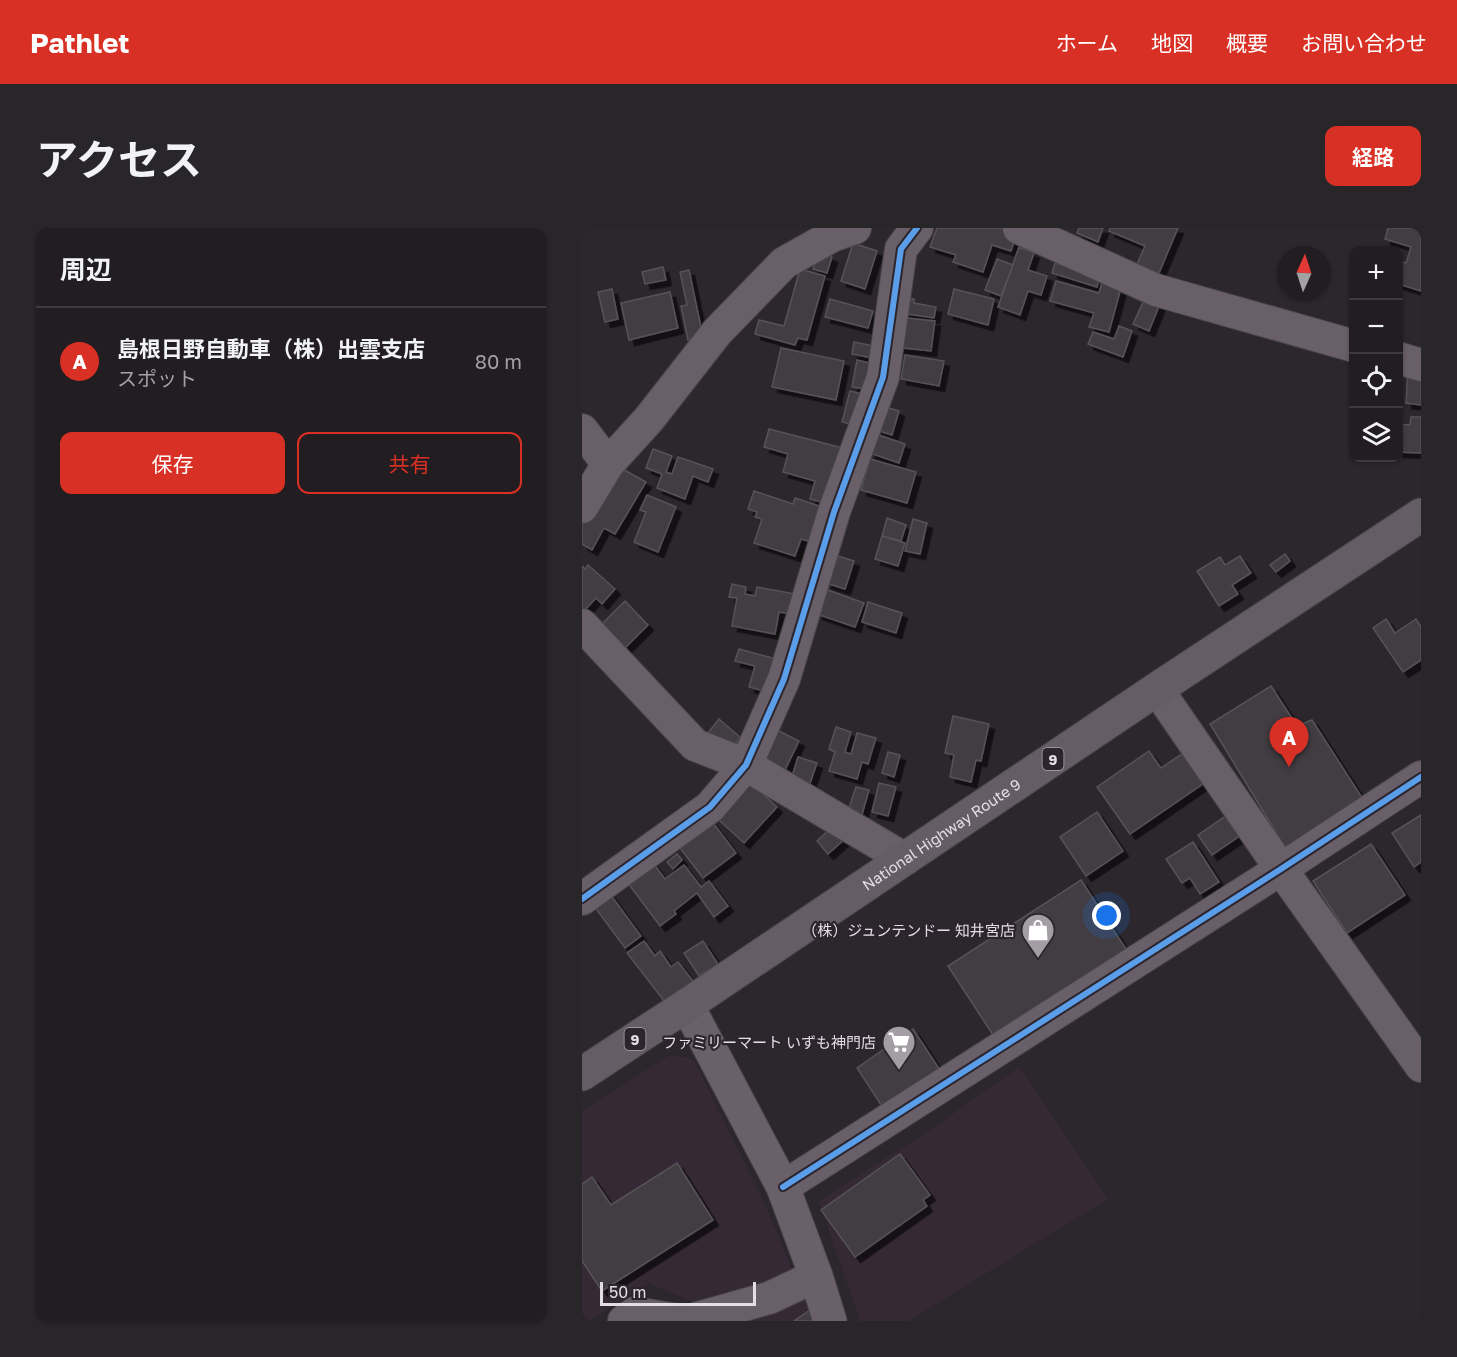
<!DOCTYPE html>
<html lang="ja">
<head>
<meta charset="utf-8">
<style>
	:root { --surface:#211d21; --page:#29262a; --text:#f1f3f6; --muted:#a2a2a5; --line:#3e3b3f; --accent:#d93025 }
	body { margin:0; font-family:"Golos Text","Noto Sans JP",sans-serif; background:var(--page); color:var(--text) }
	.controls { position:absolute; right:18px; top:18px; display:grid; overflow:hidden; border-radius:12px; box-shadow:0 2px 4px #0004 }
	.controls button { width:54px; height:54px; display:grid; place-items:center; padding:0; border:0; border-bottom:2px solid var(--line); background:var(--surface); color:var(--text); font:30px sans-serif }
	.compass { position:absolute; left:695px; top:18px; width:54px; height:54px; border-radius:50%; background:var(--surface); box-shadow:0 2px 4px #0004; rotate:3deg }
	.scale { position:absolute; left:18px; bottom:15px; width:156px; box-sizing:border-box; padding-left:6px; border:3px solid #e3dee4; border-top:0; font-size:16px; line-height:21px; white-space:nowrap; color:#e3dee4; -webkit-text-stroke:4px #2d252e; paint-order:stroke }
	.you { position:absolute; left:525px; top:688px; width:21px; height:21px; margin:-15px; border:4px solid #fff; border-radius:50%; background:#1a73e8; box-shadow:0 0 0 9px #1a73e833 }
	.badge { display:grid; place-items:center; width:39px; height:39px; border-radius:50%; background:var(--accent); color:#fff; font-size:20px; font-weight:700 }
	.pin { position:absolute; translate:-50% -50px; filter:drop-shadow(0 2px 3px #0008) }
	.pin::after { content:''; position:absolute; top:32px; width:21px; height:18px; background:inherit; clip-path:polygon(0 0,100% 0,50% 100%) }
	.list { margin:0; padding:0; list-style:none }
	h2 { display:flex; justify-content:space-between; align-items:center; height:78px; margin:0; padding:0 24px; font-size:26px }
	h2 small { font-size:20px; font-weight:400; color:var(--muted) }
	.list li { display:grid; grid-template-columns:39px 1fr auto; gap:18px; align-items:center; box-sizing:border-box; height:108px; padding:0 24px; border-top:2px solid var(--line) }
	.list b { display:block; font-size:22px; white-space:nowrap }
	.list p { margin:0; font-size:20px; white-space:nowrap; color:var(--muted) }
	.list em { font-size:20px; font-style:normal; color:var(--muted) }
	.actions { display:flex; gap:12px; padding:18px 24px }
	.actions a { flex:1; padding:14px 0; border:2px solid var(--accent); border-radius:12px; text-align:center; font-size:21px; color:var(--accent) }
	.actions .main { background:var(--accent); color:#fff }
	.icon { flex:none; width:33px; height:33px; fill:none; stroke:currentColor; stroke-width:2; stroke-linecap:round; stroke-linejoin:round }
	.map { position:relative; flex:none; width:839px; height:1093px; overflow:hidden; border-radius:12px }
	header { display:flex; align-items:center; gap:36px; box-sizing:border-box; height:84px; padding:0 30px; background:var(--accent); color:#fff }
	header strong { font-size:28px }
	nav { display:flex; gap:33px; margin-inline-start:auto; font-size:21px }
	.intro { display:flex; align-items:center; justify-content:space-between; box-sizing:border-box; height:144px; padding:0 36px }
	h1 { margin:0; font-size:42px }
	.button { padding:15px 27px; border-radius:12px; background:var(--accent); color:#fff; font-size:21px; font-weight:700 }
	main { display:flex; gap:36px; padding:0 36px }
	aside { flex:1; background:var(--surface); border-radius:12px; box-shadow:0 2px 4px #0004 }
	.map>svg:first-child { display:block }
	.built { fill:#352936 }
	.building { fill:#423e42; stroke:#565256; stroke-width:1.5; filter:url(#shadow) }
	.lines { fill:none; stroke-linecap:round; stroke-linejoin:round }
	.minor-casing { stroke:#484549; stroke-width:34 }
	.major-casing { stroke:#484549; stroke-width:35 }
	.highway-casing { stroke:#484549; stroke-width:35 }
	.minor { stroke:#685f68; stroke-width:32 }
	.major { stroke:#69606a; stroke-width:33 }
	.highway { stroke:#645d65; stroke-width:33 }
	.cycleway-casing { stroke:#2d252e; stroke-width:10 }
	.cycleway { stroke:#5a9eea; stroke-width:6 }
	.labels { text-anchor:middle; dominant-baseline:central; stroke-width:4.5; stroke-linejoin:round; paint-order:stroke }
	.shield { fill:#2d252e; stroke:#aca6ad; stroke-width:1.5 }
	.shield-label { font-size:14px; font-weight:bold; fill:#e3dee4 }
	.street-label { font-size:15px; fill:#e3dee4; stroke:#2d252e }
	.poi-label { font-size:15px; fill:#e3dee4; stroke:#2d252e; text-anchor:end }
</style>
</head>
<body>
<header>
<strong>Pathlet</strong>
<nav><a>ホーム</a><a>地図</a><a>概要</a><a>お問い合わせ</a></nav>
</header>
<div class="intro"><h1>アクセス</h1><a class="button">経路</a></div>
<main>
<aside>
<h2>周辺<small></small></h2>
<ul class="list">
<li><span class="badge">A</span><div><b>島根日野自動車（株）出雲支店</b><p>スポット</p></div><em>80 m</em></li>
</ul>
<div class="actions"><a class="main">保存</a><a>共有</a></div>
</aside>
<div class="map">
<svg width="839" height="1093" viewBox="0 0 839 1093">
	<defs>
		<filter id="shadow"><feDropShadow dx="5.5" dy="5.5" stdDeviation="0" flood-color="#0009"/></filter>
	</defs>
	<rect width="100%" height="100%" fill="#2c272c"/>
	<g class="built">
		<polygon points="86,828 105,829 113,834 180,970 212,1045 127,1081 67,1055 7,1093 0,1093 0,884"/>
		<polygon points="437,839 526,971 326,1093 278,1093 237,973 345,904"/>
		<polygon points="223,1066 232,1093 158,1093"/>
	</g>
	<g class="building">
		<polygon points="355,0 422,0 435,5 429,23 410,17 401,44 371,34 374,27 348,19"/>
		<polygon points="497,0 521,0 516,14 495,5"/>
		<polygon points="528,0 596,0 574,52 552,43 563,18 527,3"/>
		<polygon points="806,0 839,0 839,63 816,56 816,32 824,35 829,19 803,11"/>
		<polygon points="271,15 295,23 283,61 259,53"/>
		<polygon points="437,19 452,25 446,42 465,48 459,67 446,63 438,87 416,79"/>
		<polygon points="237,24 250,29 245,45 231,41"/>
		<polygon points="415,31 431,37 419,68 403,62"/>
		<polygon points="473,35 518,49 515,59 470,45"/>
		<polygon points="81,39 84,52 63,56 60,44"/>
		<polygon points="218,41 243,48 225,112 216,110 213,117 173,106 177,92 202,98"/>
		<polygon points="107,42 121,109 106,112 99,78 105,77 98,44"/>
		<polygon points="474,53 517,65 520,54 539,60 527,104 507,99 512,85 468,73"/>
		<polygon points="30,61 36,91 23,94 16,64"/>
		<polygon points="372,61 412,71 406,97 366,86"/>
		<polygon points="88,64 96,100 47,112 39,75"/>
		<polygon points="320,70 332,71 332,75 354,79 352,90 318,85"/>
		<polygon points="563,70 578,76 567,103 551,96"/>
		<polygon points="248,71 291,83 286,100 243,89"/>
		<polygon points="325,90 353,93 349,123 312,119"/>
		<polygon points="537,98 550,103 541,129 506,116 511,104 532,111"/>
		<polygon points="272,114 297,119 295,131 270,126"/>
		<polygon points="199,120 262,133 254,172 190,159"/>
		<polygon points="323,127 362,133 357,158 319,151"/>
		<polygon points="275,132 292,136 287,162 270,159"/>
		<polygon points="826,143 839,144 839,177 824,175"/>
		<polygon points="268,163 284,167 276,198 260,194"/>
		<polygon points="301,178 317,183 310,207 294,202"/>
		<polygon points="829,189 839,189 839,225 816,224 816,196 828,197"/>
		<polygon points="187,201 265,221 251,277 228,271 233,253 201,244 206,226 182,219"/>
		<polygon points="294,206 323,216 317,235 288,225"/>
		<polygon points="71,221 90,228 84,244 90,246 96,229 131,241 126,254 111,248 103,271 75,260 80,246 64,240"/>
		<polygon points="288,231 334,244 325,275 279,262"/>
		<polygon points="37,239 64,254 33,306 22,300 10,322 0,316 0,292"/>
		<polygon points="172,263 211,276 213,270 249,282 237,316 219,311 213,328 172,315 180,291 173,289 175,284 166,281"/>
		<polygon points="65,267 94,279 76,324 52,314 64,284 58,282"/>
		<polygon points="305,290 324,297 319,313 300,308"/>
		<polygon points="331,291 345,295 338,326 323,323"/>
		<polygon points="300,308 323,315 316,338 293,331"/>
		<polygon points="703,326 708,333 694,344 688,337"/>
		<polygon points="253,327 272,333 263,361 244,355"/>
		<polygon points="658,328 669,345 650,357 656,366 637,378 615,343 638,329 643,337"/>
		<polygon points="6,337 33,361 20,376 14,370 0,385 0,338 3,341"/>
		<polygon points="150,356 164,359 163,366 173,368 175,359 219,367 216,387 197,384 193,406 150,398 155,370 147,369"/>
		<polygon points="243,361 282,375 273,399 235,386"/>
		<polygon points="43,373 66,397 37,426 14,402"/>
		<polygon points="286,374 320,385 314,405 280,394"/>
		<polygon points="804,391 813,405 834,391 839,399 839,432 821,444 791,400"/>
		<polygon points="157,421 198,432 189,465 167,459 173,438 153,433"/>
		<polygon points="689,458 715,498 730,492 786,579 709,629 628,496"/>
		<polygon points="371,488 407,496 399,533 394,532 389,554 368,549 372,527 363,525"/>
		<polygon points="137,491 159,510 146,525 121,511"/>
		<polygon points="254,499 269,504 263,524 269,526 275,505 294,510 286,536 280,534 275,551 247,543 253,524 247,521"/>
		<polygon points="195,502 217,513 202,544 180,533"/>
		<polygon points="607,521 628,551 548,606 515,559 567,523 579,540"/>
		<polygon points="306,524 318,527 312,549 300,545"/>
		<polygon points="216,529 235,535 226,561 208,555"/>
		<polygon points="164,550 195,579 162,615 130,586"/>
		<polygon points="297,555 314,559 306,588 290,584"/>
		<polygon points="274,559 287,562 279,590 265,586"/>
		<polygon points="515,584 541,623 504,648 478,609"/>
		<polygon points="648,585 662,605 630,627 616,607"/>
		<polygon points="839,587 839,634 832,639 810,605"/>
		<polygon points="128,591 154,625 121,650 95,616"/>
		<polygon points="251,598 263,611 246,626 235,613"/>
		<polygon points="611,614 637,654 618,666 608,650 600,655 584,631"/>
		<polygon points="789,616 823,667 765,705 731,653"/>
		<polygon points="95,626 100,632 91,641 85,634"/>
		<polygon points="68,631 83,651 102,637 119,659 127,653 146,678 132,689 115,665 92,683 94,686 78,698 42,650"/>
		<polygon points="499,652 546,724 413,810 366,738"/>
		<polygon points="25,662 59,708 43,720 9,674"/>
		<polygon points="62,713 73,728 78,723 89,739 96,734 111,753 83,774 45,725"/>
		<polygon points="121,713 136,736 117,748 102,725"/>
		<polygon points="331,801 360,845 303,883 275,840"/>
		<polygon points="318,926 348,967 341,972 345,978 273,1029 239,982"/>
		<polygon points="95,935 131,992 20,1063 0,1033 0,956 10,949 29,977"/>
		<polygon points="228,1082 236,1093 212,1093"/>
	</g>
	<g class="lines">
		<g class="minor-casing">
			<g id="minor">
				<polyline points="437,0 574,62 772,118"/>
				<polyline points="816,130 839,137"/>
				<polyline points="0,202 26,236"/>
				<polyline points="0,279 26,236 67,191 135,104 202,35 250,8 273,0"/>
				<polyline points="0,397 113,517 164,537 323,631"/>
				<polyline points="575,461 699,641 839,838"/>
				<polyline points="0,671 128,579 164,537 202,451 252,284 301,149 319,21 335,0"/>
				<polyline points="201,959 699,641 839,549"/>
				<polyline points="42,1093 53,1085 101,1093"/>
				<polyline points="105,1093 187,1070 234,1048"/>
			</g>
		</g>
		<g class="major-casing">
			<polyline id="major" points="105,777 201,959 234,1048 248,1093"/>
		</g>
		<g class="highway-casing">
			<g id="highway">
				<path id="s1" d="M 0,846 L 105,777 L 575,461 L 839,287"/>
			</g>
		</g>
		<use href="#minor" class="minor"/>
		<use href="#major" class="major"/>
		<use href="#highway" class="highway"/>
		<g class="cycleway-casing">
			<g id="cycleway">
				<polyline points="0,671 128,579 164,537 202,451 252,284 301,149 319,21 335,0"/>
				<polyline points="201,959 699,641 839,549"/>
			</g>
		</g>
		<use href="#cycleway" class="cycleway"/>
	</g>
	<defs>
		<g id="shop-pin" transform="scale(1.725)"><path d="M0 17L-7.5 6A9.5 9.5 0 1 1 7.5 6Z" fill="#a39ea4" stroke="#2d252e"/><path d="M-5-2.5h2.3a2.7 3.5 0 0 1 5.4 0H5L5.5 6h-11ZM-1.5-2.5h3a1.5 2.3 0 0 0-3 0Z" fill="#fff"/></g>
		<g id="supermarket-pin" transform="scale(1.725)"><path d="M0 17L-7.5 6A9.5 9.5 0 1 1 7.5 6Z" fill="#a39ea4" stroke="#2d252e"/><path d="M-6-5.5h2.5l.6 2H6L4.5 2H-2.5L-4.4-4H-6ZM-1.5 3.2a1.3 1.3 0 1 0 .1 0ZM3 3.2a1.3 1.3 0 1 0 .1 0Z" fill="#fff"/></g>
	</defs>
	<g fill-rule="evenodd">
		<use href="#shop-pin" x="456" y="702"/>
		<use href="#supermarket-pin" x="317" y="814"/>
	</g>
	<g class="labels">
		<g class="shield">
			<rect x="460.5" y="520" width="21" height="22" rx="4.5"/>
			<rect x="42.5" y="800" width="21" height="22" rx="4.5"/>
		</g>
		<g class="shield-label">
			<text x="471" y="531">9</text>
			<text x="53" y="811">9</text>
		</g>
		<g class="street-label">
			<text stroke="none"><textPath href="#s1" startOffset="432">National Highway Route 9</textPath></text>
		</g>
		<g class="poi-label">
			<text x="433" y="702">（株）ジュンテンドー 知井宮店</text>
			<text x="294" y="814">ファミリーマート いずも神門店</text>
		</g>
	</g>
</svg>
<div class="controls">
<button>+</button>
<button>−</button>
<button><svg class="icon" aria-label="locate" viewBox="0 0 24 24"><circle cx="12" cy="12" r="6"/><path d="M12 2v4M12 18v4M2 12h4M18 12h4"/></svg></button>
<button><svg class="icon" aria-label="layers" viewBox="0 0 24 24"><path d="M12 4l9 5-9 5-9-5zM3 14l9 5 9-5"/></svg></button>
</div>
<svg class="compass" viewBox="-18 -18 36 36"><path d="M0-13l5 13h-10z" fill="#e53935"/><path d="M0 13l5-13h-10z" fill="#a2a2a5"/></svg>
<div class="scale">50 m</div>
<div class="you"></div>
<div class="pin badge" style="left:707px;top:539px">A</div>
</div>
</main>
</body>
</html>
